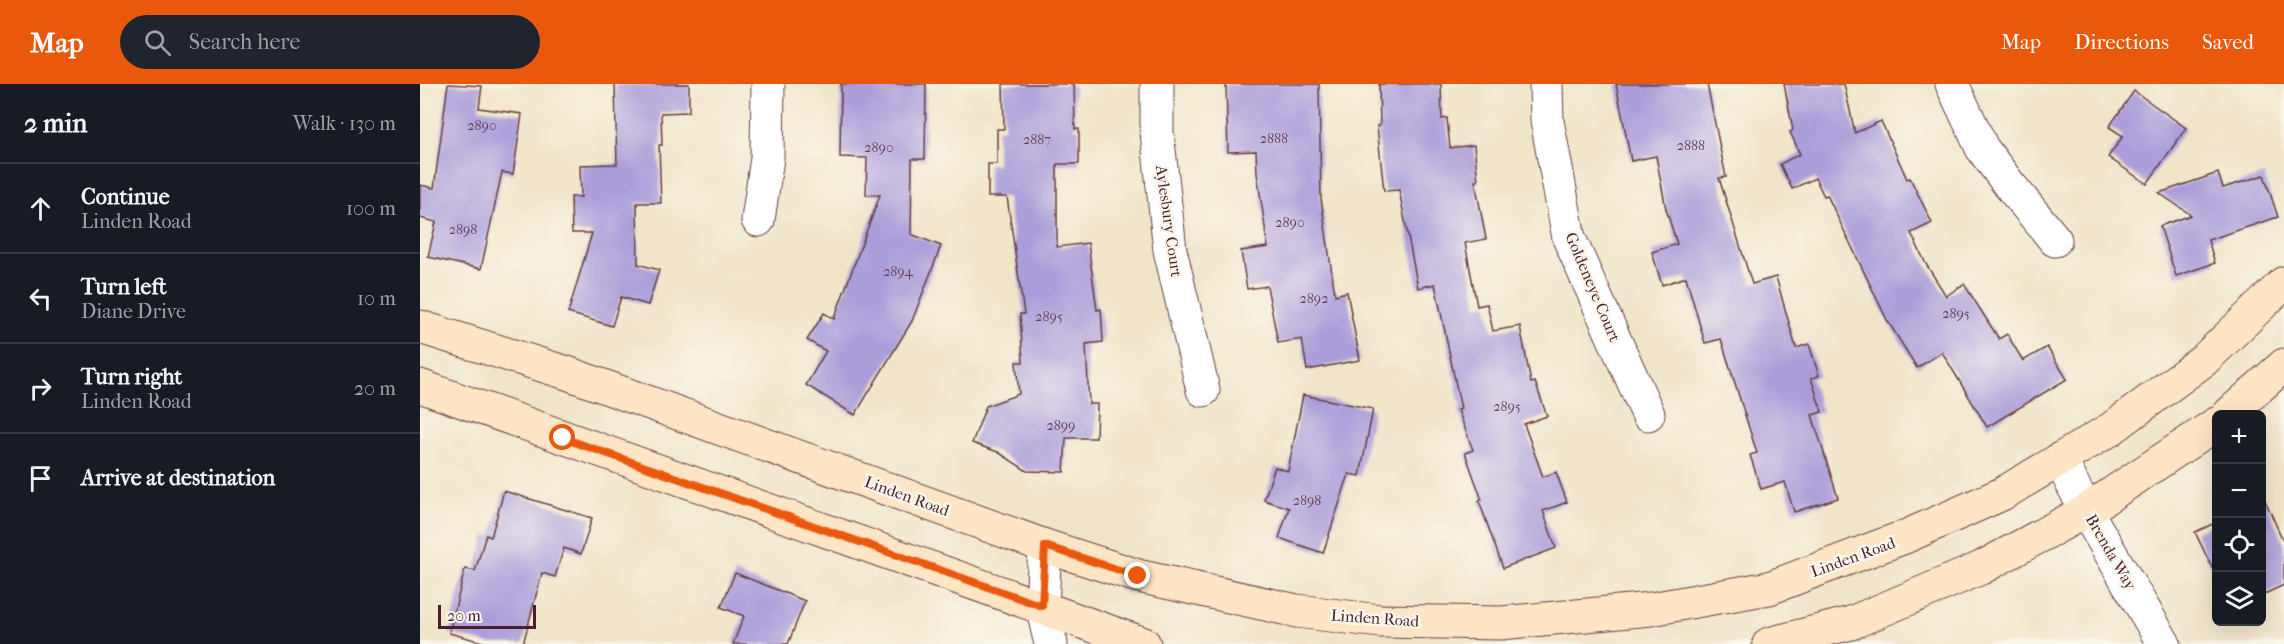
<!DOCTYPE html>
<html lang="en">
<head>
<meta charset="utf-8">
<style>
	:root { --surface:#171b24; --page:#20242c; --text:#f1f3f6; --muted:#9ea1a6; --line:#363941; --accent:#ea580c }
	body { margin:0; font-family:"IM FELL French Canon",serif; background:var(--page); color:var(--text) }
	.controls { position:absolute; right:18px; bottom:18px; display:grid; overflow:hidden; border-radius:9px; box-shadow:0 6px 24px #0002 }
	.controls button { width:54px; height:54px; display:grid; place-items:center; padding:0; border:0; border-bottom:2px solid var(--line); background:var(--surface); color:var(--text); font:30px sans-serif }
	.scale { position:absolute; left:18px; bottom:15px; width:98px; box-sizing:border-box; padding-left:6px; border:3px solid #4a1f2b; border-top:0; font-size:16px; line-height:21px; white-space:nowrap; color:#4a1f2b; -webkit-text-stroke:4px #fbf7ec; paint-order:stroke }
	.stop { position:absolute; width:18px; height:18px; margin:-14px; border:4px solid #ea580c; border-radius:50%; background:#fff }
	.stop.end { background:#ea580c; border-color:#fff; box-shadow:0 2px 6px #0008 }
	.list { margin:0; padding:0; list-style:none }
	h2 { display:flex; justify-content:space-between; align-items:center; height:78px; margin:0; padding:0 24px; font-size:26px }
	h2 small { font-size:20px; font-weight:400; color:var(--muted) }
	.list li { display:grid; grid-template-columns:39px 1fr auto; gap:18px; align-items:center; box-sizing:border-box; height:90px; padding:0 24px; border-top:2px solid var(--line) }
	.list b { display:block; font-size:22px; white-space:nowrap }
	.list p { margin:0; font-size:20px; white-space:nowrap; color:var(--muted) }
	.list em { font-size:20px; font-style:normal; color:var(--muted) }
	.icon { flex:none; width:33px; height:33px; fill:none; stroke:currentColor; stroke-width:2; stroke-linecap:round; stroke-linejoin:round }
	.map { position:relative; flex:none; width:1864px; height:560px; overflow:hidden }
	header { display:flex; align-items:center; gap:36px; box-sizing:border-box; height:84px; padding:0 30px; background:var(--accent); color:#fff }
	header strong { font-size:28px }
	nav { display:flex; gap:33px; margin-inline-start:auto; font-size:21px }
	.search { width:420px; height:54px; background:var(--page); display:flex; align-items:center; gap:15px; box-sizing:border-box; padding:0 21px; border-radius:33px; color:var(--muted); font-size:22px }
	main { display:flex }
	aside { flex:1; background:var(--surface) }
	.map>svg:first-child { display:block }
	.building { fill:#ab9dd9 }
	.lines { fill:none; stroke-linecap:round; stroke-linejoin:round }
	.street-casing { stroke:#633d43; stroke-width:35 }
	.secondary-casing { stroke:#633d43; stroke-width:35 }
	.street { stroke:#fff; stroke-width:33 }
	.secondary { stroke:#fde5c5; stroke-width:33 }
	.route { stroke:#ea580c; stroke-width:8 }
	.labels { text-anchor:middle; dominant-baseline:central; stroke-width:5; stroke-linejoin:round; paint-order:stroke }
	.number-label { font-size:14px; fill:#623e56 }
	.street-label { font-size:16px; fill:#4a1f2b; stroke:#fbf7ec }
</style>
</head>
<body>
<header>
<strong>Map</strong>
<div class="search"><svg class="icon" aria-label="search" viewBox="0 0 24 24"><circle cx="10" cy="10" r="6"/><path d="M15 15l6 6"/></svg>Search here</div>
<nav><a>Map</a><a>Directions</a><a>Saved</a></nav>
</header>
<main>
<aside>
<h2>2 min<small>Walk · 130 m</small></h2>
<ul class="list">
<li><svg class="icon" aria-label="ahead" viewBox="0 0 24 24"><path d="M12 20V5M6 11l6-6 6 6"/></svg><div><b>Continue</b><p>Linden Road</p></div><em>100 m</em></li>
<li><svg class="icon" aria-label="left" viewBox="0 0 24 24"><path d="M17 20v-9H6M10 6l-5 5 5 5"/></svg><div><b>Turn left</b><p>Diane Drive</p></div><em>10 m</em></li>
<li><svg class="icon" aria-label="right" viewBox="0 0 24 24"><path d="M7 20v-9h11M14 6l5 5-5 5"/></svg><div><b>Turn right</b><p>Linden Road</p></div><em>20 m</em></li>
<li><svg class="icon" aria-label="arrive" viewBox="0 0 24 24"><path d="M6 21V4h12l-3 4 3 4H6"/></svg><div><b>Arrive at destination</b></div></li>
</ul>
</aside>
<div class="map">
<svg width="1864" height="560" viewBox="0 0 1864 560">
	<rect width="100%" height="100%" fill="#fbf7ec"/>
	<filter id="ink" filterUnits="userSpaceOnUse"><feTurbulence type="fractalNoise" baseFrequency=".0167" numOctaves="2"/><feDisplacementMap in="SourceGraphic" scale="12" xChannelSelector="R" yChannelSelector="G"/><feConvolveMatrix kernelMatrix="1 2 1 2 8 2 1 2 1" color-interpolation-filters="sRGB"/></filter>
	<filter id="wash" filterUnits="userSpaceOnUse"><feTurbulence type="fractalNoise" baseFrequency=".008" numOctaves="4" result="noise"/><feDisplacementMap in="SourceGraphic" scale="24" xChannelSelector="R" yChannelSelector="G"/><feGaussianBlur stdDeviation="1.35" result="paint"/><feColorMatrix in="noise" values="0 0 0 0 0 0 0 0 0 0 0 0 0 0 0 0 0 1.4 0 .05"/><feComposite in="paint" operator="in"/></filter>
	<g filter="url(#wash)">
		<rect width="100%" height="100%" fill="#f1e5c9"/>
		<g id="blocks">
			<g class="building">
				<polygon points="28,0 62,2 59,24 102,30 93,90 82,88 61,185 8,173 16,138 0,134 0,101 14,104"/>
				<polygon points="195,0 269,0 269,28 241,29 242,61 239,61 241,119 217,119 218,180 239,186 228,221 201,213 192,242 148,229 172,149 152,149 151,113 161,113 160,81 197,80"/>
				<polygon points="421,0 506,0 505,75 492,75 491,150 521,162 492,237 435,331 386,301 406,267 387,256 404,229 414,235 460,111 446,111 447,74 420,73"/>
				<polygon points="583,0 654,0 655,45 659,45 659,80 637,80 637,163 668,159 677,226 681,225 683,258 666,260 669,320 677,320 676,354 646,354 644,388 607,387 578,368 552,359 566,322 599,310 596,278 603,278 600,230 604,230 587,113 568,113 568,80 577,80 577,45 584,45"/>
				<polygon points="806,0 899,0 901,114 915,211 927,208 940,276 887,286 882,255 858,259 847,202 827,205 821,167 848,163 837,89 836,67 808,68"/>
				<polygon points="959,0 1021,0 1022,35 1027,34 1030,64 1054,61 1058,97 1055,97 1066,155 1045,159 1057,222 1067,220 1073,247 1100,242 1111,299 1115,298 1127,332 1104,340 1123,393 1136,388 1147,418 1123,427 1136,464 1083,484 1059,417 1062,416 1045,369 1053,366 1038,326 1041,325 1015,200 998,204 979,106 964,107 957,42 960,41"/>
				<polygon points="1196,0 1287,0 1306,93 1299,94 1332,200 1356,193 1376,264 1389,260 1399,292 1391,294 1402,328 1392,331 1418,414 1374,428 1365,398 1341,405 1330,371 1337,369 1301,255 1285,259 1266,193 1242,201 1232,168 1257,160 1246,125 1236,72 1211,77"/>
				<polygon points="1364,0 1424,0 1435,49 1461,37 1487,95 1490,94 1512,139 1491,149 1506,180 1526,212 1544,200 1579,255 1587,250 1603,277 1627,263 1647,295 1567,343 1522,268 1497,284 1467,236 1407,111 1404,112 1395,94 1372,105 1360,80 1380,70 1370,48 1373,46"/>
				<polygon points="1714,7 1766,44 1727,100 1688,73 1703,52 1689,43"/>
				<polygon points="1798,89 1803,104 1844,91 1858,133 1788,156 1795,179 1756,192 1740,142 1771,131 1739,109"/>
				<polygon points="883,311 953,325 940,392 929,390 903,469 859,454 869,424 844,416 855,383 868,387"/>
				<polygon points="84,407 172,434 161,470 144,464 135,493 122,489 103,560 70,560 29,549 45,485 55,487 66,451 71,453"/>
				<polygon points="1845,416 1864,459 1864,501 1842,511 1842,418"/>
				<polygon points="1797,438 1797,494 1775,448"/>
				<polygon points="315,489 385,517 368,560 313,560 324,532 301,523"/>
			</g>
		</g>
	</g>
	<g filter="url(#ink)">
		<use href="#blocks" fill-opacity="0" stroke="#633d43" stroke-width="1.5"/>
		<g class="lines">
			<g class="street-casing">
				<g id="street">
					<polyline points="737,0 737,48 750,166 783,306"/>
					<polyline points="1126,0 1127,37 1149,154 1228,330"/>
					<polyline points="1532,0 1562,64 1588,99 1635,156"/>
					<polyline points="338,136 347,74 348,0"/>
					<polyline points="1640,375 1666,427 1744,560"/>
					<polyline points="625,462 622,522 631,560"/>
				</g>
			</g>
			<g class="secondary-casing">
				<g id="secondary">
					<polyline points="0,243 147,289 625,462 718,492 877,527 960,537 1081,539 1231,525 1349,504 1487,452 1582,410 1691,345 1784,276 1864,199"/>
					<polyline points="0,302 724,560"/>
					<polyline points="1809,330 1864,281"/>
					<polyline points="1349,560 1431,539 1561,484 1666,427 1796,340"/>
				</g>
			</g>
			<use href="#street" class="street"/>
			<use href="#secondary" class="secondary"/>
		</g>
	</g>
	<g class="lines" filter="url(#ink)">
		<polyline class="route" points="143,354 622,522 625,462 718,492"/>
	</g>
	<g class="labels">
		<g class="number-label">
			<text x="62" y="41">2890</text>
			<text x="854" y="54">2888</text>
			<text x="617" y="55">2887</text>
			<text x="1271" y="61">2888</text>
			<text x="459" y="63">2890</text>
			<text x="870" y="138">2890</text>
			<text x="43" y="145">2898</text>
			<text x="478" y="187">2894</text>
			<text x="894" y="214">2892</text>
			<text x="1536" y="229">2895</text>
			<text x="629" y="232">2895</text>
			<text x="1087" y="322">2895</text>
			<text x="641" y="341">2899</text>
			<text x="887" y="416">2898</text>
		</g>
		<g class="street-label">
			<text transform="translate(749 137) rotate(82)">Aylesbury Court</text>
			<text transform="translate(1173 203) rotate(67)">Goldeneye Court</text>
			<text transform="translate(487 412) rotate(20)">Linden Road</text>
			<text transform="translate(1691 468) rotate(60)">Brenda Way</text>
			<text transform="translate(1433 473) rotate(-20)">Linden Road</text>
			<text transform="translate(955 534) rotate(4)">Linden Road</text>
		</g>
	</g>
</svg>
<div class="controls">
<button>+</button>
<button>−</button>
<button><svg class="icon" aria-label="locate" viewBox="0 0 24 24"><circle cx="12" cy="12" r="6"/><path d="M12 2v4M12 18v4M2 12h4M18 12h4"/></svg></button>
<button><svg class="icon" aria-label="layers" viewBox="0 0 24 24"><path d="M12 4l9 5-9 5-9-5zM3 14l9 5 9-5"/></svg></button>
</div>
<div class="scale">20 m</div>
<div class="stop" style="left:143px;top:354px"></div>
<div class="stop end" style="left:718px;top:492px"></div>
</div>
</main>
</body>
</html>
